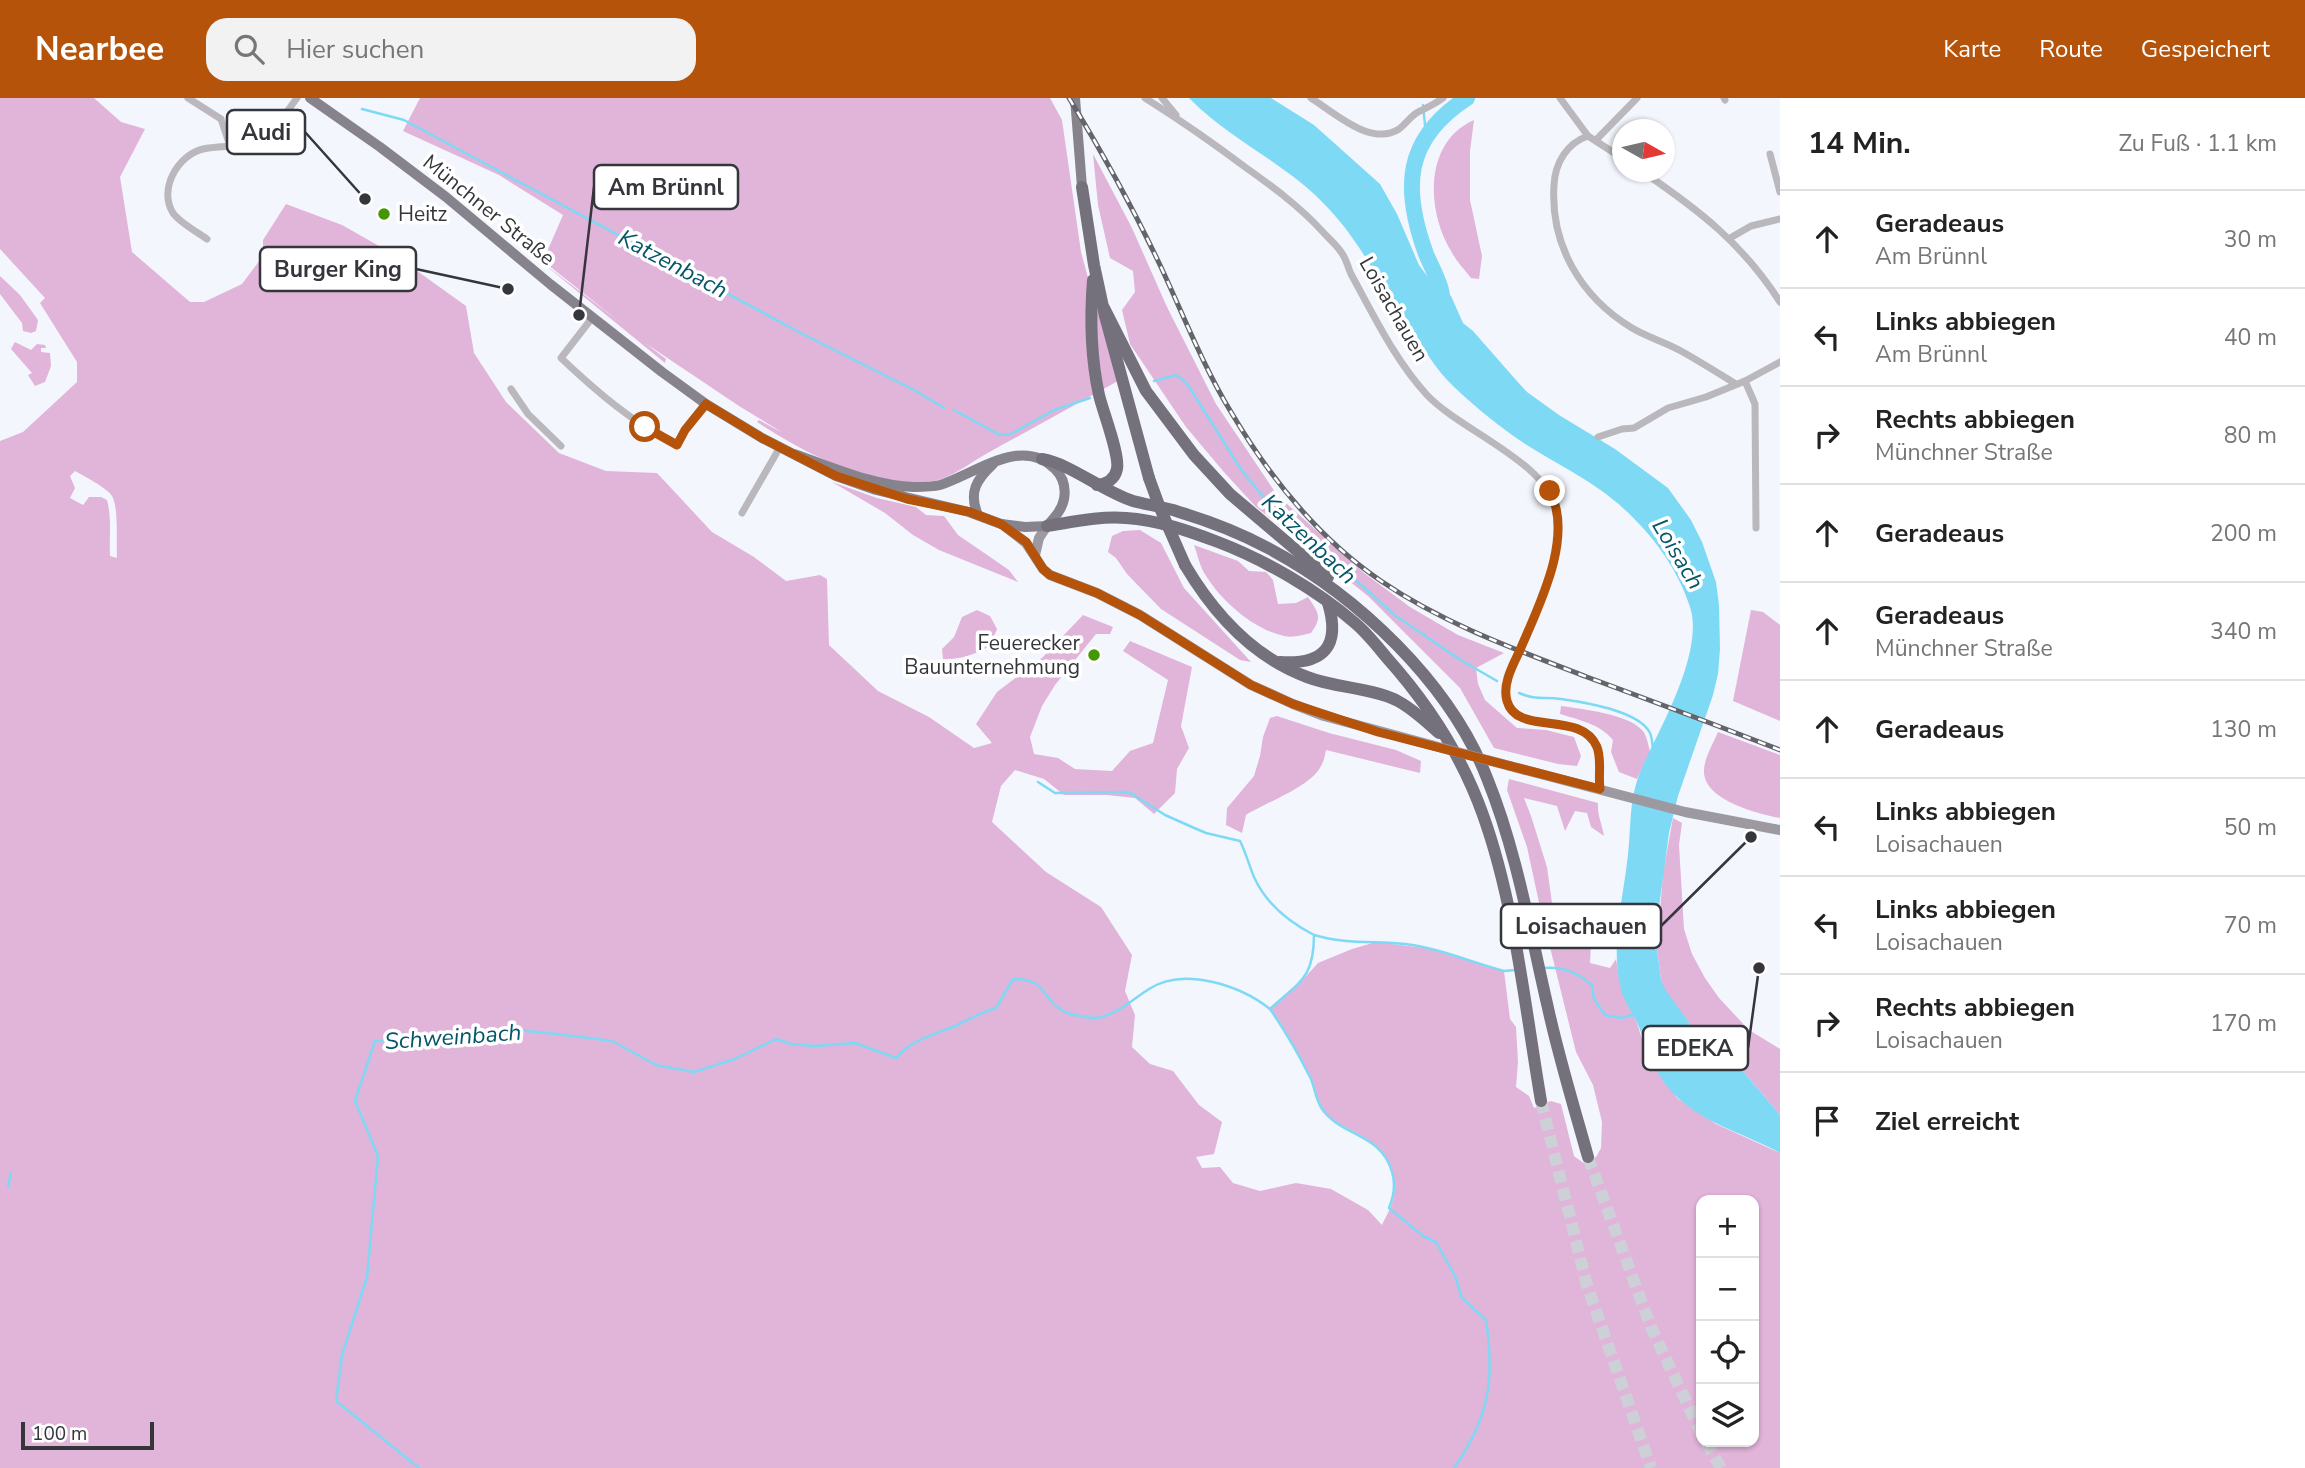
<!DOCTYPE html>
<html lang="de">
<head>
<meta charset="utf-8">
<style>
	:root { --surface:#fff; --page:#f2f2f2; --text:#222; --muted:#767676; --line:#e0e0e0; --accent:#b45309 }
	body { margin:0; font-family:"Nunito Sans",sans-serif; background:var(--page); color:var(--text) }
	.controls { position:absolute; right:21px; bottom:21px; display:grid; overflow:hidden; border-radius:14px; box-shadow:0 2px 5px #0004 }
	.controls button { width:63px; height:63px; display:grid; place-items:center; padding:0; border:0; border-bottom:2px solid var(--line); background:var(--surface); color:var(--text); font:35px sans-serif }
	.compass { position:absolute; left:1612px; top:21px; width:63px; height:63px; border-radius:50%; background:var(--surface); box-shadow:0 2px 5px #0004; rotate:98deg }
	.scale { position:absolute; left:21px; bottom:18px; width:133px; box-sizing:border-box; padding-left:7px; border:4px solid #35363b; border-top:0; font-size:19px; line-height:24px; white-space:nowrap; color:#35363b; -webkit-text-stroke:5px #fff; paint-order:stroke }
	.stop { position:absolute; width:21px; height:21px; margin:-16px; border:5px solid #b45309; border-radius:50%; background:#fff }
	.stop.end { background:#b45309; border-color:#fff; box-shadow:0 2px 7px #0008 }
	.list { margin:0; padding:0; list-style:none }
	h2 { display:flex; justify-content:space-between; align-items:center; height:91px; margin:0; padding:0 28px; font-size:30px }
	h2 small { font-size:23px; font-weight:400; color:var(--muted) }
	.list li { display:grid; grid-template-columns:46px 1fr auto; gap:21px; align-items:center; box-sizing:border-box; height:98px; padding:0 28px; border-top:2px solid var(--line) }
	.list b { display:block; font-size:26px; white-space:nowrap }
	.list p { margin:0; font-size:23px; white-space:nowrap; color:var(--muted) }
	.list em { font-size:23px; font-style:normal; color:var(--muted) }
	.icon { flex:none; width:38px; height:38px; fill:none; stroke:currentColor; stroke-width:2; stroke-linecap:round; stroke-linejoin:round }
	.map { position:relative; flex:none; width:1780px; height:1370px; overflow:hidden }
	header { display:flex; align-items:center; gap:42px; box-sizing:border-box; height:98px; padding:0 35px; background:var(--accent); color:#fff }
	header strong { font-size:33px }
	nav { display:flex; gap:38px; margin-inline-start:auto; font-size:24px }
	.search { width:490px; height:63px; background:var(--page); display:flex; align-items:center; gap:18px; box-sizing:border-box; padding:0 24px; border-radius:21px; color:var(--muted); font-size:26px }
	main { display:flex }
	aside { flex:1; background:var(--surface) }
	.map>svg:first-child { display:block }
	.green { fill:#e1b4da; fill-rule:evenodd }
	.water { fill:#7ed9f5 }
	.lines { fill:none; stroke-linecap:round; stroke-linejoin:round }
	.stream { stroke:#7ed9f5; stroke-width:2.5 }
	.river { stroke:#7ed9f5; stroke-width:16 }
	.highway-tunnel { stroke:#ced0d7; stroke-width:12; stroke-dasharray:12 6; stroke-linecap:butt }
	.street { stroke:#bab8bd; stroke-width:7 }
	.secondary { stroke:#9c99a1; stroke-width:10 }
	.primary { stroke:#87838d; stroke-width:10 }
	.highway { stroke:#75717c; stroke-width:12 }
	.rail-casing { stroke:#64656b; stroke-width:5 }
	.rail { stroke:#fff; stroke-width:2.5; stroke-dasharray:8; stroke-linecap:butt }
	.secondary-bridge { stroke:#9c99a1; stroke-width:10 }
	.highway-bridge { stroke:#75717c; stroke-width:12 }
	.route { stroke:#b45309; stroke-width:9 }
	.poi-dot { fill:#449602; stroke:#fff; stroke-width:2.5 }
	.labels { text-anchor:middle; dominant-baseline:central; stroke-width:7; stroke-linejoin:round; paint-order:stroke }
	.street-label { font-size:21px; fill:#35363b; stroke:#fff }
	.poi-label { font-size:21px; fill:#35363b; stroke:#fff; text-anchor:start }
	.water-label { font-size:23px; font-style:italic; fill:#04566a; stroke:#fff }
	.leader { fill:none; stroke:#35363b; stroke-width:2.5 }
	.callout-dot { fill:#35363b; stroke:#fff; stroke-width:2.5 }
	.callout { fill:#fff; stroke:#35363b; stroke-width:2.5 }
	.callout-label { font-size:23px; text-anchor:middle; font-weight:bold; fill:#35363b }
</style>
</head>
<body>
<header>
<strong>Nearbee</strong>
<div class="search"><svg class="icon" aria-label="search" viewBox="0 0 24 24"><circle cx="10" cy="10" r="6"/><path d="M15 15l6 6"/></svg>Hier suchen</div>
<nav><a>Karte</a><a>Route</a><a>Gespeichert</a></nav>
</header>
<main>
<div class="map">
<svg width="1780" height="1370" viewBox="0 0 1780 1370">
	<rect width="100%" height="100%" fill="#f4f6fe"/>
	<g class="green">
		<path d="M 0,0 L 94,0 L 121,24 L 145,31 L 120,79 L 132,154 L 190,204 L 204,204 L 242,186 L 263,158 L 263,142 L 286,106 L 342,127 L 395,157 L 466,208 L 474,255 L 506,304 L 559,355 L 606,373 L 657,375 L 712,434 L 754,459 L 786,483 L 820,477 L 827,481 L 829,547 L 878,593 L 929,619 L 974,650 L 992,645 L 976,626 L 997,594 L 1043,559 L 1083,517 L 1113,529 L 1110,536 L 1096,536 L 1055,587 L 1042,608 L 1030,639 L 1034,656 L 1058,660 L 1075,671 L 1112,673 L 1130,653 L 1153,645 L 1168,582 L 1123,553 L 1130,543 L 1192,569 L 1181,628 L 1189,650 L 1177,671 L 1175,695 L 1154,716 L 1135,700 L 1107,697 L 1064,697 L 1044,681 L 1015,672 L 1001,688 L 992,724 L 1046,774 L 1101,809 L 1132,857 L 1125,893 L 1135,917 L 1132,949 L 1150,966 L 1173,973 L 1199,1007 L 1222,1024 L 1214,1056 L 1196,1059 L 1202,1070 L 1220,1069 L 1233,1085 L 1260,1093 L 1296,1085 L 1331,1091 L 1368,1112 L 1382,1127 C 1386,1118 1393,1107 1394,1097 C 1398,1069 1381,1049 1358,1036 C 1346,1029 1331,1023 1323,1012 C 1316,1003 1316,992 1311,982 C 1300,957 1286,934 1270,911 L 1297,888 L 1318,865 L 1352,851 L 1376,844 L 1425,850 L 1504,873 L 1510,921 L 1516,929 L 1518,964 L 1516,989 L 1529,998 L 1534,1010 L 1551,1003 L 1561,1006 L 1574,1058 L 1585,1066 L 1596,1059 L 1601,1050 L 1602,1024 L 1593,987 L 1576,954 L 1540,809 L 1527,749 L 1507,692 L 1509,681 L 1598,705 C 1597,717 1602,725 1604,738 L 1591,729 L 1587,715 L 1575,713 L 1565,733 L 1557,708 L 1524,700 L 1531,718 L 1547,769 L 1552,805 L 1570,824 L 1572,838 L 1584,841 L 1591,847 L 1590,865 L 1610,870 L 1616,861 L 1621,891 L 1637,925 L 1648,960 L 1677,1000 L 1716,1026 L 1780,1055 L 1780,1370 L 0,1370 L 0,343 L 23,334 L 77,284 L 77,264 L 40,205 L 45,200 L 0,151 ZM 75,373 C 84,378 107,390 112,398 C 119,410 116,445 117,460 L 110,458 C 109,440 112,420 107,402 L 101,399 L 89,399 L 83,407 L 70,400 L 75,390 L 70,378 ZM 1701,1102 L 1754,1102 L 1754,1344 L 1701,1344 Z"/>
		<path d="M 420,0 L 1050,0 L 1062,22 L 1081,154 L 1096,209 L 1127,278 C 1080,304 1033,330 986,356 C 970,365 951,380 934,383 C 874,393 803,354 757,324 L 759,322 L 783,335 L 739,308 L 645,245 L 666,261 L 665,265 L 539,162 L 621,225 L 543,163 L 563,117 L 499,77 L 403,33 Z"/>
		<path d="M 1474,22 L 1470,53 L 1470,102 L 1482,158 L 1479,181 L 1471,180 C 1464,171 1456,163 1451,153 C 1426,112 1424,44 1474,22 Z"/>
		<polygon points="1093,56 1132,130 1167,209 1216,306 1277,397 1364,475 1410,509 1458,537 1504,555 1476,570 1478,586 1485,602 1517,630 1546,632 1574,639 1581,658 1577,668 1558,666 1494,650 1460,590 1368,498 1255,408 1223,373 1186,329 1130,246 1122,212 1135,194 1133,173 1110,160 1098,107"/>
		<polygon points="0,178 20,197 38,222 36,233 31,235 23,233 22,225 0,196"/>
		<polygon points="15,244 31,252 37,246 45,247 46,250 41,250 41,254 50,255 51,268 45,284 35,288 28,277 32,275 11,251"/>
		<polygon points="832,384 877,400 916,409 926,417 944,418 958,437 1009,472 1018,484 939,452 913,437 885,415"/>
		<polygon points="1140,432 1161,445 1184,490 1251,564 1240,562 1161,511 1127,476 1116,460 1108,454 1112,438 1123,433"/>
		<path d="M 1194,447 L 1238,463 L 1249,473 L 1266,474 L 1273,482 L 1278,506 L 1296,505 L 1308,499 C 1318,514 1323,519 1311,535 C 1302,537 1293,540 1284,538 C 1252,531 1219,501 1203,473 C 1199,465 1197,455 1194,447 Z"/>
		<path d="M 977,512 L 990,518 L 997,531 L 990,548 C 975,556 961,562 943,561 L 942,551 L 954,539 L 962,519 Z"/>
		<polygon points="1751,512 1763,514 1780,527 1780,623 1733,603"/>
		<path d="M 1561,608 C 1582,611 1628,616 1642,632 C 1647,637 1648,647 1650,653 L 1637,681 L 1619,674 L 1611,654 L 1613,642 C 1600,626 1579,622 1560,616 Z"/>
		<path d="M 1277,618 L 1329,635 L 1396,652 L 1421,663 L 1420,675 L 1326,652 C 1325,657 1324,663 1321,668 C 1312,688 1265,705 1246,717 L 1242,735 L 1226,727 L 1227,710 L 1254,678 L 1260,658 L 1263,639 L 1270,620 Z"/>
		<path d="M 1718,634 L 1780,657 L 1780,720 C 1759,716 1706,703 1704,675 C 1703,662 1713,646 1718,634 Z"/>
		<polygon points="1673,720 1682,725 1679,747 1684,831 1692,856 1705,880 1719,900 1749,932 1780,951 1780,1017 1743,973 1718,956 1696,934 1665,893 1661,882 1657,851 1663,775"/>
	</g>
	<path class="water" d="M 1189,0 L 1271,0 L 1314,27 L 1380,86 L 1397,116 L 1419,167 L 1433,186 L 1451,198 L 1463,225 L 1473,233 L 1516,282 L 1527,294 L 1559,317 L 1615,351 L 1668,390 L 1691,422 L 1702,444 L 1716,484 L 1719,507 L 1720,551 L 1718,576 L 1713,597 L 1678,698 L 1669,735 L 1659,809 L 1657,851 L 1661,882 L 1666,893 L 1696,934 L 1718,956 L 1743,973 L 1780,1017 L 1780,1055 C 1746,1036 1707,1027 1678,1000 C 1656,980 1649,956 1639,929 C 1634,917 1625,905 1621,892 C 1610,847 1623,802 1628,757 C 1632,720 1628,698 1645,663 C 1663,625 1704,552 1690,509 C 1675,462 1639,419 1599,391 C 1571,371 1540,357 1512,337 C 1491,322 1472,306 1454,289 C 1433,269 1421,246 1407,222 C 1399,208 1389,196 1380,182 C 1364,157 1349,132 1328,110 C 1288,66 1231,43 1189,0 Z"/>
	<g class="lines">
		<g class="stream">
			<polyline points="1423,7 1426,37"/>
			<polyline points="362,11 404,22 797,233 916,293 944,310"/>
			<polyline points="1154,283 1176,277 1186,284 1242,373 1286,426 1342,470 1396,518 1459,561 1497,583"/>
			<polyline points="954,312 1000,337 1011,336 1054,312 1090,300"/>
			<path d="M 1519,595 C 1538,603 1543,598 1561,601 C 1583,604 1639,613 1650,635 C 1652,639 1652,645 1653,650"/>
			<path d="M 1038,684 L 1055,695 L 1129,694 L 1165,717 L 1192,729 L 1206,735 L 1240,743 C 1246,755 1249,767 1254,779 C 1266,806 1289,824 1314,837"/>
			<path d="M 1542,870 C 1563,868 1576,874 1592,887 L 1594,901 L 1605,917 L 1621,920 L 1635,916"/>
			<polyline points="8,1089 11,1075"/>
			<path d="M 419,1370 L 336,1303 L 342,1257 L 367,1179 L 378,1058 L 355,1003 L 375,943 L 424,943 L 508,931 L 557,936 L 612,943 L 656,967 L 694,974 L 735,961 L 776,941 L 791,946 L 815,948 L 855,945 L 896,960 C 911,942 933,937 955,928 C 969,922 981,914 996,910 L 1013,881 C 1049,881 1041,902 1065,914 C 1073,917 1084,919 1092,920 C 1112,921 1133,901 1149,891 C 1184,868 1241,888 1270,911"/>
			<path d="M 1454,1370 C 1489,1320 1495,1282 1486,1222 L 1462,1200 L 1455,1178 L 1436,1144 L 1423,1138 L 1389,1110 C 1394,1098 1396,1087 1392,1074 C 1381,1035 1342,1039 1322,1011 C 1316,1002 1315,991 1311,981 C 1299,957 1286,934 1270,911 C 1299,884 1314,881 1314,837 C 1344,846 1374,843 1405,846 C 1438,850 1471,864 1504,873 L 1515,872"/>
		</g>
		<path class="river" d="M 1443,213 C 1442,206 1443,198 1441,192 C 1438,180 1431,168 1426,156 C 1402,90 1404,41 1467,0"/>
		<g class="highway-tunnel">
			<polyline points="1541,1003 1587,1187 1651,1370"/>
			<polyline points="1588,1059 1651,1229 1701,1335"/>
			<polyline points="1706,1344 1721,1370"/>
		</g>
		<g class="street">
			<polyline points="188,0 221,21 230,48"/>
			<path d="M 1145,0 C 1180,22 1213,45 1245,69 C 1273,89 1299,108 1322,133 C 1329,141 1338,148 1343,157 C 1347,163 1348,170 1351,176 C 1374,218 1395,262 1427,297 C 1461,333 1550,365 1557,415 C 1563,459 1540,506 1523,546 C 1516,562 1503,582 1506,601 C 1513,637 1576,615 1595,645 C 1603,657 1599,677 1599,692"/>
			<polyline points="1162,0 1176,17"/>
			<path d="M 1311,0 C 1335,15 1371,49 1399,31 C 1406,26 1412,16 1420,13 C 1428,9 1435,6 1443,0"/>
			<polyline points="1560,0 1588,38 1622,60"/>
			<polyline points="1724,0 1725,2"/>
			<path d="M 1588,38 C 1567,45 1555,65 1554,87 C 1550,147 1581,199 1632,230 C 1647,239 1665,244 1681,253 C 1699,263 1718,275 1736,286"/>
			<polyline points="1596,42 1637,0"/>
			<polyline points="1770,56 1780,94"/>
			<path d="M 1643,74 C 1699,112 1743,146 1780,204"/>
			<polyline points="1730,140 1751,128 1780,121"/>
			<path d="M 207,141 C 196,133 180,125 173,115 C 158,91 178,57 203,51 C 219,47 243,50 256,43 C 275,34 285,16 297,0"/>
			<path d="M 592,220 L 561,260 C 597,294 633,325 677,347 L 685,332 L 706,306"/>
			<polyline points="1745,283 1755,306 1756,430"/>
			<polyline points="511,291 528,316 561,348"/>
			<polyline points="1598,339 1622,331 1634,330 1668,310 1706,299 1745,283 1780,264"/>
			<polyline points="742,415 780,349"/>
		</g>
		<g class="secondary">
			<polyline points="1002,426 1026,445 1043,471 1050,477 1097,495 1140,517 1251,587 1293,606 1324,618 1431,647"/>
			<polyline points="1035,457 1039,440 1047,428"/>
			<polyline points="1510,668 1685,714 1780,732"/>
		</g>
		<g class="primary">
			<path d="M 310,0 L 380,49 L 446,99 L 550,186 L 662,274 L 706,306 L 762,340 L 836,378 L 876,392 L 969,414 L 1001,426 L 1025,429 L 1047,428 C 1054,420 1062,412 1064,401 C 1066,390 1063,379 1055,371 C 1022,337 975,376 940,387 C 932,389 922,389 914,389 C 873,388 832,369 794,356"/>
			<polyline points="1075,0 1082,89"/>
			<path d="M 978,417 C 968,394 977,381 993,366"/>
		</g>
		<g class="highway">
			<polyline points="1082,89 1094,167 1105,218 1149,380"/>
			<path d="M 1093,182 C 1090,219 1091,260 1099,297 C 1103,314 1120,357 1117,371 C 1115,381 1107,386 1097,387"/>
			<polyline points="1104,210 1146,293 1194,357 1230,396 1328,479"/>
			<path d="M 1042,361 C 1071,366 1102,393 1133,403 C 1148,407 1164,409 1179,414 C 1209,423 1240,435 1268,450 C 1357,497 1450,585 1487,680 C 1517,754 1530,833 1548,910 C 1559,960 1574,1009 1588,1059"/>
			<path d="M 1047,428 C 1073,424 1099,418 1126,420 C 1158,422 1189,433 1218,444 C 1265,462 1317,492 1355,525 C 1367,535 1377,548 1387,560 C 1429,607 1462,658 1483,717 C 1515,806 1525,910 1541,1003"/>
			<path d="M 1185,467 C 1214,516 1253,559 1307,579 C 1335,590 1368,589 1396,602 C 1412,610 1425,623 1439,635"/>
			<path d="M 1280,564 C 1324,567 1341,548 1328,505"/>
		</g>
		<g class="rail-casing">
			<path id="rail" d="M 1069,0 C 1102,54 1133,110 1160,167 C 1183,216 1203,268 1231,314 C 1270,380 1318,440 1381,483 C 1444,526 1517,552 1587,579 C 1652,603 1716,627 1780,652"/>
		</g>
		<use href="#rail" class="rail"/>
		<polyline class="secondary-bridge" points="1431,647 1510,668"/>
		<polyline class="highway-bridge" points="1149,380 1160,410 1185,467"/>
	</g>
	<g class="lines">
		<path class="route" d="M 645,329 L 677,347 L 685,332 L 706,306 L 762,340 L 836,378 L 907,401 L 970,414 L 1001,426 L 1026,444 L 1043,471 L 1050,477 L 1097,495 L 1140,517 L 1251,587 L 1293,606 L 1378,634 L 1600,691 C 1598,678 1602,662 1597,649 C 1581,611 1517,639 1507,603 C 1502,586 1513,567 1520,552 C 1539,507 1574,440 1550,393"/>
	</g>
	<g class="poi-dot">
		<circle cx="384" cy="116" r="7"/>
		<circle cx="1094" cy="557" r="7"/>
	</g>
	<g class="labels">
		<g class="street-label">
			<text transform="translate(489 112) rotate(39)">Münchner Straße</text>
			<text transform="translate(1394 211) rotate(60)">Loisachauen</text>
		</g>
		<g class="poi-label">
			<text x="398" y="116">Heitz</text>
			<text x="1080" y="545" text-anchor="end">Feuerecker<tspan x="1080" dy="24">Bauunternehmung</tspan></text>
		</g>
		<g class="water-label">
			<text transform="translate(673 166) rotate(28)">Katzenbach</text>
			<text transform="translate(1309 441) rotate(43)">Katzenbach</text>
			<text transform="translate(1678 456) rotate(59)">Loisach</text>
			<text transform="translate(453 939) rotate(-4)">Schweinbach</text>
		</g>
	</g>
	<path class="leader" d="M365 101L305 34M579 217L594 89M508 191L416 171M1751 739L1661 828M1759 870L1748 950"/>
	<g class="callout-dot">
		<circle cx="365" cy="101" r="7"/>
		<circle cx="579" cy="217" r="7"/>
		<circle cx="508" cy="191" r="7"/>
		<circle cx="1751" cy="739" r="7"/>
		<circle cx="1759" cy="870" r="7"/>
	</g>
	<g class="callout">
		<rect x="227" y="12" width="78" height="44" rx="7"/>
		<rect x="594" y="67" width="144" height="44" rx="7"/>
		<rect x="260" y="149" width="156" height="44" rx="7"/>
		<rect x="1501" y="806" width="160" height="44" rx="7"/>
		<rect x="1643" y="928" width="105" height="44" rx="7"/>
	</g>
	<g class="callout-label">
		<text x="266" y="42">Audi</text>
		<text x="666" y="97">Am Brünnl</text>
		<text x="338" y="179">Burger King</text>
		<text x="1581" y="836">Loisachauen</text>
		<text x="1695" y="958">EDEKA</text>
	</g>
</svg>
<div class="controls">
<button>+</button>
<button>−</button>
<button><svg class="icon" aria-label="locate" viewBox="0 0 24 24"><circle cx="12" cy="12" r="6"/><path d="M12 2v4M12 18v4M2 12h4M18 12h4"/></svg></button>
<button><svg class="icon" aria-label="layers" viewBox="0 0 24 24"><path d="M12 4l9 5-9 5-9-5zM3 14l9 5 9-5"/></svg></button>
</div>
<svg class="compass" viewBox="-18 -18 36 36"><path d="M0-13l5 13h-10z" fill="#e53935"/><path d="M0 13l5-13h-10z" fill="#767676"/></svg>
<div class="scale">100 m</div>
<div class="stop" style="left:645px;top:329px"></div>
<div class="stop end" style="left:1550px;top:393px"></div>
</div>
<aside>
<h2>14 Min.<small>Zu Fuß · 1.1 km</small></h2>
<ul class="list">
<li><svg class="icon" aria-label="ahead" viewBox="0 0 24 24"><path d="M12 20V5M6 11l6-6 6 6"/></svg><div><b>Geradeaus</b><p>Am Brünnl</p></div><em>30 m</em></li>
<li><svg class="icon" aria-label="left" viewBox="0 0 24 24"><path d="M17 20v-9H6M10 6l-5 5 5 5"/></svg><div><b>Links abbiegen</b><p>Am Brünnl</p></div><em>40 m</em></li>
<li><svg class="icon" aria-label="right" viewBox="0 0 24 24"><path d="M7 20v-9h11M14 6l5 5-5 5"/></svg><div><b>Rechts abbiegen</b><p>Münchner Straße</p></div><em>80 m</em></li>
<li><svg class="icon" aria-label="ahead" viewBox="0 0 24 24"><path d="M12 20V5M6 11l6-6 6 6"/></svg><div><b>Geradeaus</b></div><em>200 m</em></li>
<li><svg class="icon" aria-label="ahead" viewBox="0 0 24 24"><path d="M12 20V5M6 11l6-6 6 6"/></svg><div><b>Geradeaus</b><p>Münchner Straße</p></div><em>340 m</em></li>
<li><svg class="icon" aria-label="ahead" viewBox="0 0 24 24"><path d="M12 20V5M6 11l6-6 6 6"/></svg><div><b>Geradeaus</b></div><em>130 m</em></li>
<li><svg class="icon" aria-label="left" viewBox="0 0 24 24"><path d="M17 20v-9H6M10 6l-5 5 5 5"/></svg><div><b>Links abbiegen</b><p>Loisachauen</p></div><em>50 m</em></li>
<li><svg class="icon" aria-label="left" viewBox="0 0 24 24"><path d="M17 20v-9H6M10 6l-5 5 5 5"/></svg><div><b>Links abbiegen</b><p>Loisachauen</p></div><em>70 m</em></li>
<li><svg class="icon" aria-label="right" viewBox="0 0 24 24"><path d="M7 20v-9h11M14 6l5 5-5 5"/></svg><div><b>Rechts abbiegen</b><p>Loisachauen</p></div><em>170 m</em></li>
<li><svg class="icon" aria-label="arrive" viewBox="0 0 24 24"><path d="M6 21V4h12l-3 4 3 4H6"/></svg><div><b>Ziel erreicht</b></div></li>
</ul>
</aside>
</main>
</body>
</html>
